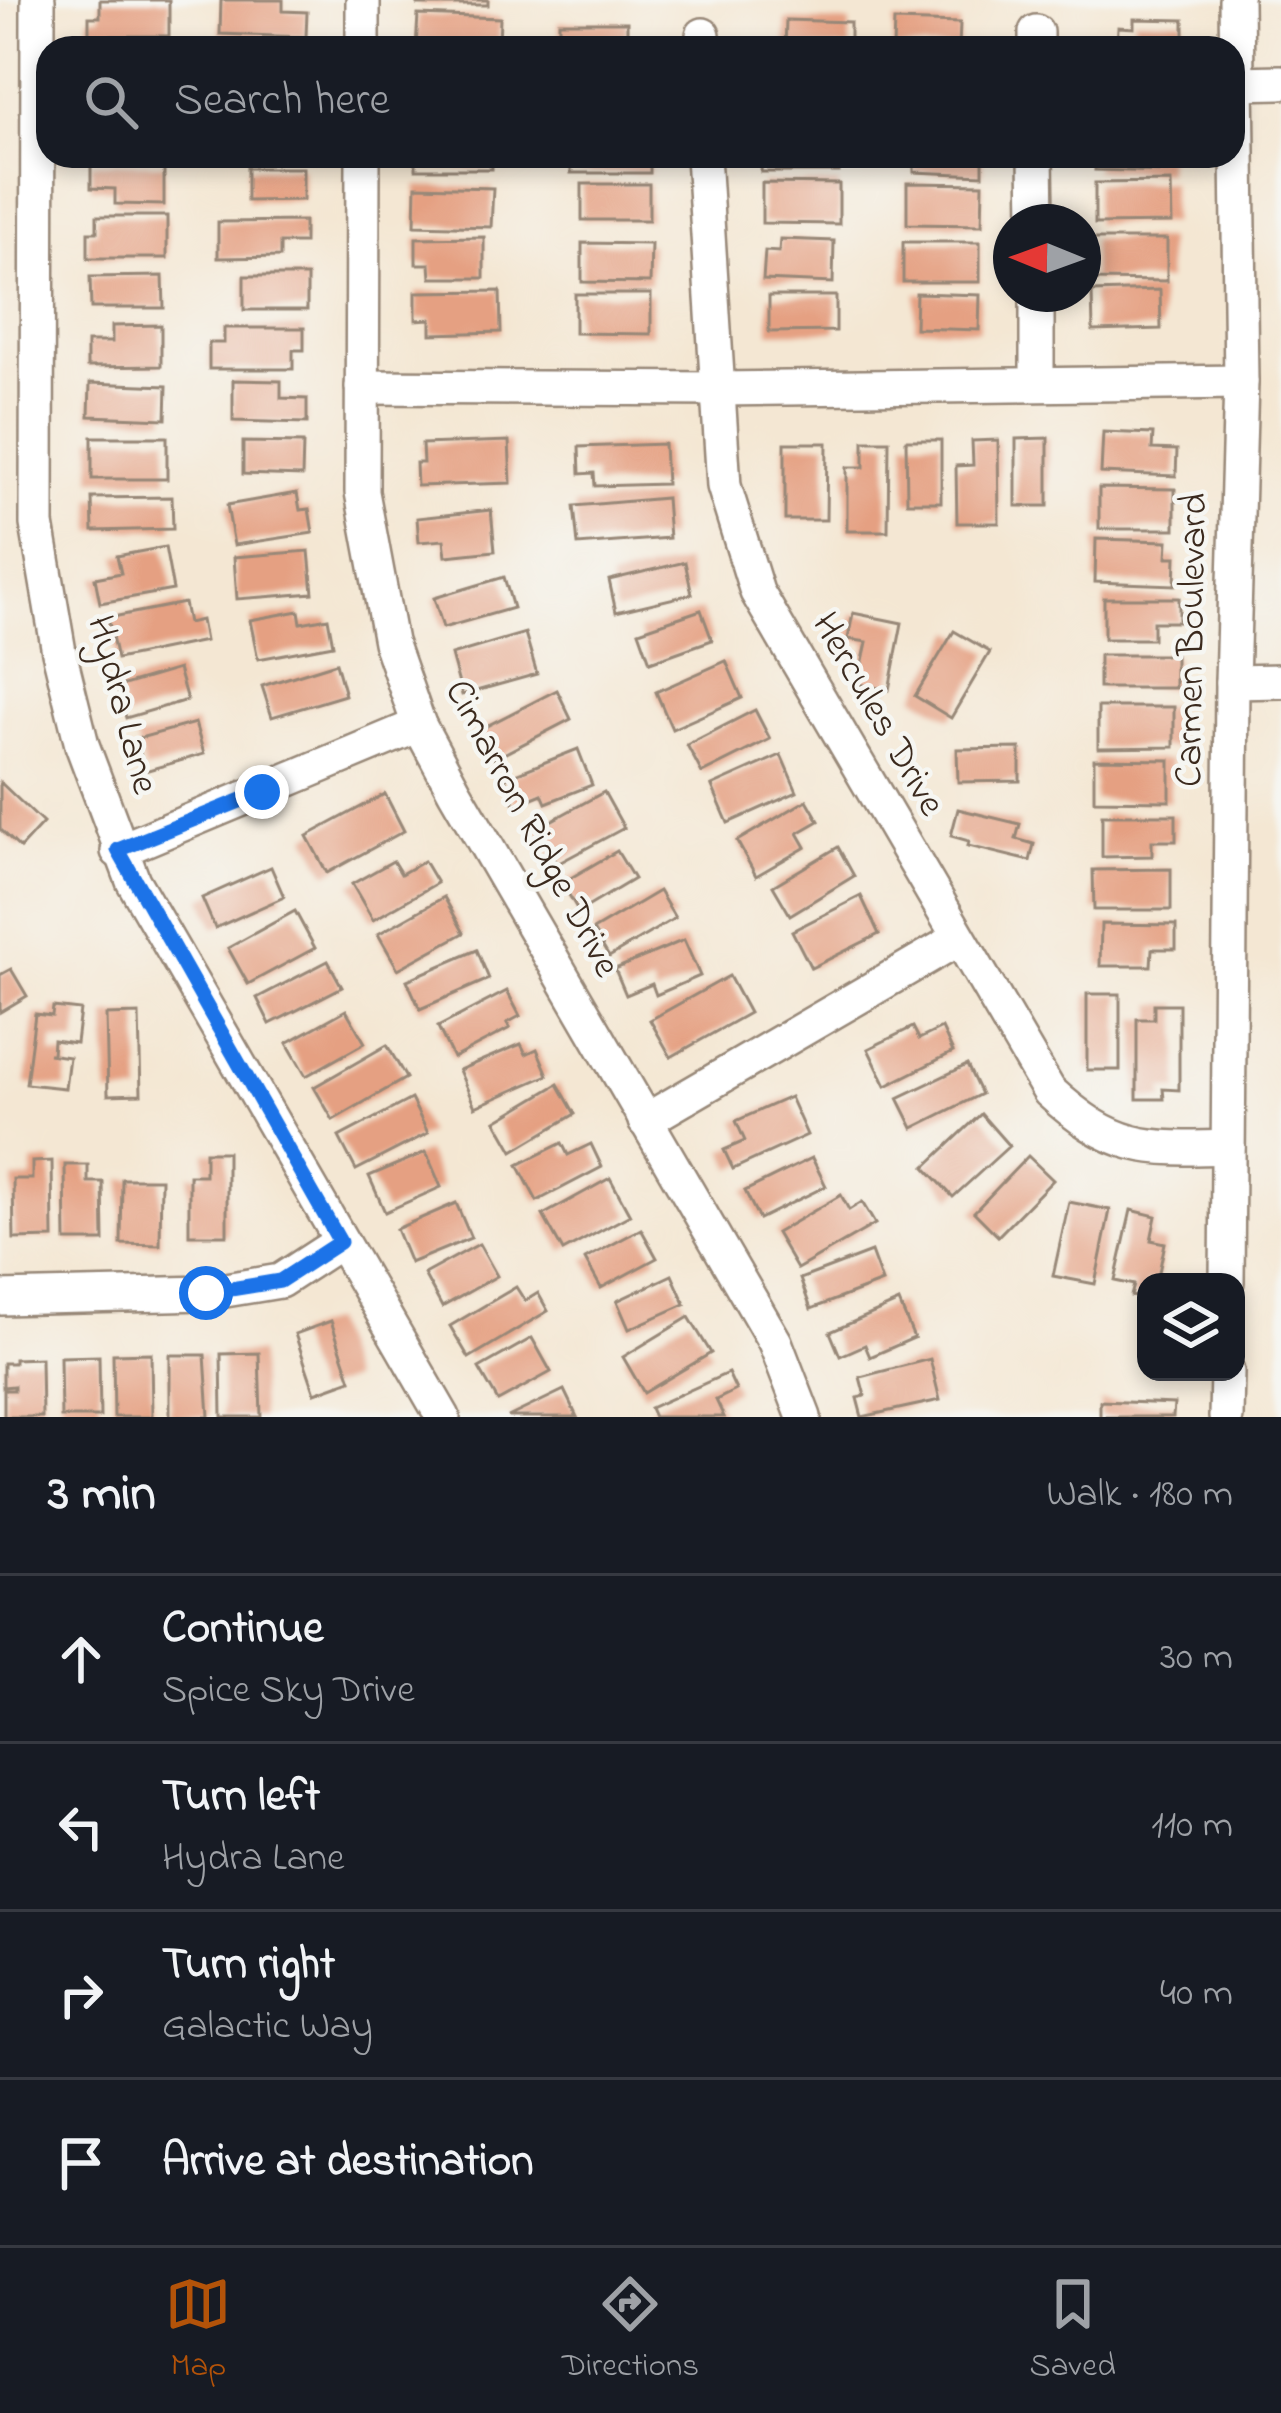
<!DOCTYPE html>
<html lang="en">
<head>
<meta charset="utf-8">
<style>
	:root { --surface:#171b24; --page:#242831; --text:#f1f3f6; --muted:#9ea1a6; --line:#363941; --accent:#b45309 }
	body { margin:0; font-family:"Indie Flower",sans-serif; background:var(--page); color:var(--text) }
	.controls { position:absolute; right:36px; bottom:36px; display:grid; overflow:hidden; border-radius:24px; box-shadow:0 6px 18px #0003 }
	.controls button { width:108px; height:108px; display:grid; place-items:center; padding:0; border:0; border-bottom:3px solid var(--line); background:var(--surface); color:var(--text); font:60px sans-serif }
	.compass { position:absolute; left:993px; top:204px; width:108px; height:108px; border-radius:50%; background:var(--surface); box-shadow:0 6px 18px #0003; rotate:271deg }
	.stop { position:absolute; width:36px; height:36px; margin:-27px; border:9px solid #1a73e8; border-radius:50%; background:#fff }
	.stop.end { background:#1a73e8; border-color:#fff; box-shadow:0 3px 12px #0008 }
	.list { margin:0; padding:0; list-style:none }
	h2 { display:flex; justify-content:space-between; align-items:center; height:156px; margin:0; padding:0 48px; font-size:51px }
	h2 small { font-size:39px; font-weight:400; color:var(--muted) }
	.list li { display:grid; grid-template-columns:78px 1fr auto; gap:36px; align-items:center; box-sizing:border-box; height:168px; padding:0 48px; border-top:3px solid var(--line) }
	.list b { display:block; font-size:45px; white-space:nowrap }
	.list p { margin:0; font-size:39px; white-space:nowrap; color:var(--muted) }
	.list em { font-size:39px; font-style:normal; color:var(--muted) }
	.icon { flex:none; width:66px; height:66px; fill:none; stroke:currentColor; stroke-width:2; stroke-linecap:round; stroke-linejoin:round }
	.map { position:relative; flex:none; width:1281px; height:1417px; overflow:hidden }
	.search { position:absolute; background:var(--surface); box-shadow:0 6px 18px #0003; left:36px; right:36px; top:36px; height:132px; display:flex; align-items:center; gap:30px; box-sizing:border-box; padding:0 42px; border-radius:36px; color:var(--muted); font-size:45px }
	.sheet { height:828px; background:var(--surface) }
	nav { display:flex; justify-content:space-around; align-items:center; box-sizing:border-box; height:168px; border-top:3px solid var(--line); background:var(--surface); font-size:33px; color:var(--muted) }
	nav a { display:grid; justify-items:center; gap:6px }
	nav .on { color:var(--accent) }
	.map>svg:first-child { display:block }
	.building { fill:#e5a082 }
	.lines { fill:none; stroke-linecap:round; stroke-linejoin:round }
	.minor-casing { stroke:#988878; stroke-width:38 }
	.minor { stroke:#fff; stroke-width:33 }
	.route { stroke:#1a73e8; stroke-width:15 }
	.labels { text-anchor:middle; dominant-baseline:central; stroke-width:9; stroke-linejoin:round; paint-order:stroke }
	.street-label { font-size:39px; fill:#3b2a1e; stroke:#f6f6f2 }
</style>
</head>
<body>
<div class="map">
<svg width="1281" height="1417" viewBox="0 0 1281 1417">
	<rect width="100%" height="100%" fill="#f6f6f2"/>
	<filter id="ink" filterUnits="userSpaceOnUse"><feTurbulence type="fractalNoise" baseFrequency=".00833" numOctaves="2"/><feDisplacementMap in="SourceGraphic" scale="24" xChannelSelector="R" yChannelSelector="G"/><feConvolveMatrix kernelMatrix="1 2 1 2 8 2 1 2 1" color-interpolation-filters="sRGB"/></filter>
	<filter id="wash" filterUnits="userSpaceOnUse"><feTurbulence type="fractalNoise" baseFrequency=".004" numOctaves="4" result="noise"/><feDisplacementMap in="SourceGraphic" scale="48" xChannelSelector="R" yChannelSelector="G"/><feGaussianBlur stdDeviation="2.7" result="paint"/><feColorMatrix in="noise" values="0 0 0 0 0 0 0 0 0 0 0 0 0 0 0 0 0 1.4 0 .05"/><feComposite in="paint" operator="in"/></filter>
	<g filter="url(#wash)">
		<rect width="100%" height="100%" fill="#f4e7d3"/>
		<g id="blocks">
			<g class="building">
				<polygon points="100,0 169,0 169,36 89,36 89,17 100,17"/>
				<polygon points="221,0 283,0 283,11 307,12 306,37 220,34"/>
				<rect x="418" y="0" width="70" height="5"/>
				<polygon points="418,15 500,18 499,43 487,42 487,48 416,48"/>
				<polygon points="1134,19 1184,20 1184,48 1117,48 1118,27 1134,28"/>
				<polygon points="786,20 850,22 850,48 785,48"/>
				<polygon points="894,21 960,23 959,48 893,48"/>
				<rect x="559" y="22" width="68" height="26"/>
				<rect x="416" y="156" width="76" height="13"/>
				<rect x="571" y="156" width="79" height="17"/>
				<polygon points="762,156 839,156 839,172 761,172"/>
				<polygon points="914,156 983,156 983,175 914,172"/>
				<polygon points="1096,156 1168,156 1167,172 1095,170"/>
				<polygon points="91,163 164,164 164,205 115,204 115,189 91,188"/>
				<polygon points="247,168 303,168 303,200 247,201"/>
				<polygon points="1171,182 1172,223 1095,224 1095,183"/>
				<polygon points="762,183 839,184 839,224 762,223"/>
				<polygon points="907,183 983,184 982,225 907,224"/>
				<rect x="582" y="184" width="67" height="36"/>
				<polygon points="416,186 493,188 491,227 415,225"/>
				<polygon points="97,216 167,216 167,258 88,258 88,232 97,232"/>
				<polygon points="304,221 304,243 280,243 280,257 218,258 218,222"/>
				<polygon points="484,237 484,278 431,278 430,264 416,264 416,238"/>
				<polygon points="780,239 834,241 833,283 763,280 765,251 779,252"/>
				<polygon points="1092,239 1167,239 1167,281 1092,280"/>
				<rect x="903" y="242" width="77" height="40"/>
				<polygon points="582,243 651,244 650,283 582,282"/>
				<polygon points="163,276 164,308 91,308 90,277"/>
				<rect x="244" y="276" width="63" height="34"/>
				<polygon points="1160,290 1161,329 1093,331 1092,292"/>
				<polygon points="500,291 501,332 431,334 431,319 416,320 416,292"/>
				<polygon points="916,293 980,295 979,330 915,328"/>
				<polygon points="575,294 651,294 651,334 575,333"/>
				<polygon points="769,296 836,296 836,331 769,332"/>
				<polygon points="161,325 161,366 87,367 87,342 112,342 112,326"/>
				<polygon points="224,328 304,328 304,350 293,350 293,369 209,369 209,343 224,343"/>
				<polygon points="233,380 281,381 281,398 307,399 307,423 233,421"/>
				<polygon points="90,383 167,386 166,419 89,416"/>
				<polygon points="1103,432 1153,434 1152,449 1177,450 1176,476 1101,473"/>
				<rect x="92" y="437" width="75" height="42"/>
				<polygon points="1048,438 1048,506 1016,506 1016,439"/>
				<polygon points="906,440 941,440 941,502 907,502"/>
				<polygon points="998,440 999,523 957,523 956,466 973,465 972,441"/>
				<polygon points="509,441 511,483 417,486 416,463 423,463 422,444"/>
				<polygon points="864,441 889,441 888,531 847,531 847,467 864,467"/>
				<polygon points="243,442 303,443 302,476 243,474"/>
				<polygon points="785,443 827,443 826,520 785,520"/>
				<polygon points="664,444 666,484 595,486 594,473 580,474 579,447"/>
				<polygon points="1099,488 1175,489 1175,529 1099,529"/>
				<polygon points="297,493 300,510 309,509 313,533 234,545 227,505"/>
				<polygon points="172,497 173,529 93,531 92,498"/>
				<polygon points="666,498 669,538 578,545 574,506"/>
				<polygon points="491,510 495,551 446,556 444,540 419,542 417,518"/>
				<polygon points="1096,539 1168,541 1167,557 1176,557 1175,585 1095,582"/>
				<polygon points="165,547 173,590 100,603 95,578 121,573 117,556"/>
				<polygon points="309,551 313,593 237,599 234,557"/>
				<polygon points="685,562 692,594 616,612 609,580"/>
				<polygon points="504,577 513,608 443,628 434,598"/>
				<polygon points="1104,598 1179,598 1179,622 1153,622 1153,639 1104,639"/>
				<polygon points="184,603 188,623 201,620 205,641 117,659 108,618"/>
				<polygon points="701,610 712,640 650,662 639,631"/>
				<polygon points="299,611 301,623 328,618 333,645 258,659 250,620"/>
				<polygon points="853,613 902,623 889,690 858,684 867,642 848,639"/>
				<polygon points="954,631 990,652 951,718 915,696"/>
				<polygon points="525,633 537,674 462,695 451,655"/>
				<rect x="1099" y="655" width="76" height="33"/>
				<polygon points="726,661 742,698 672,729 656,692"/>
				<polygon points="336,663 345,695 272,717 262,686"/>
				<polygon points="178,669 187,700 126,718 117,687"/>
				<polygon points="557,690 571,719 494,759 479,730"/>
				<polygon points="1098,707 1174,707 1174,747 1098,748"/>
				<polygon points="755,710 770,739 702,773 687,745"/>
				<polygon points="195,723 204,754 145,771 136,739"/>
				<polygon points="1020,748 1020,781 958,782 957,749"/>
				<polygon points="578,749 592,785 546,803 542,794 515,805 505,778"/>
				<polygon points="781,755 797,792 728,823 712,786"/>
				<polygon points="1094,759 1170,760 1170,801 1094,800"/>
				<polygon points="0,782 43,823 20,848 0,829"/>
				<polygon points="604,792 624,828 557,864 538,828"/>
				<polygon points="385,794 404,831 327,873 307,836"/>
				<polygon points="807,800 819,821 798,833 806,847 756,876 737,841"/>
				<polygon points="958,809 1020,824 1016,839 1034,844 1030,861 968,846 969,841 951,836"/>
				<polygon points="1102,815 1176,815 1176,841 1152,841 1152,856 1102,857"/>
				<polygon points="838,847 854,876 790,915 773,886"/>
				<polygon points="617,851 634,879 579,912 562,883"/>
				<polygon points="393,861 401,874 424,861 437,883 373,920 352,884"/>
				<polygon points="271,867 284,897 215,928 202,898"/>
				<polygon points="1171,869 1171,910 1094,910 1093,870"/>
				<polygon points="659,891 675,918 609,957 593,930"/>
				<polygon points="861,896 879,934 811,968 792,931"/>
				<polygon points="444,897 464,933 398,969 378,934"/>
				<polygon points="295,911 315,948 248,984 228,948"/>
				<polygon points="1101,924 1176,925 1176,949 1152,949 1151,966 1100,966"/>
				<polygon points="684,940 700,976 656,995 652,984 626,995 615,969"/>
				<polygon points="477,950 489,979 420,1009 407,980"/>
				<polygon points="328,961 342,987 270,1024 257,998"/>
				<polygon points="11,969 27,996 0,1012 0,975"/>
				<polygon points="729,976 749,1013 671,1057 650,1020"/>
				<polygon points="507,991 520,1016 507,1023 510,1028 453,1058 438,1027"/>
				<rect x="1087" y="994" width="33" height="76"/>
				<polygon points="1154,1004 1179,1004 1179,1090 1163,1089 1164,1099 1137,1099 1137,1019 1154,1019"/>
				<polygon points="53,1007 80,1010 76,1043 53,1040 52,1054 48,1054 69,1057 65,1088 26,1084 35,1014 52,1016"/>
				<polygon points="346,1010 365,1043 306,1076 287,1043"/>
				<polygon points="139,1014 141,1094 108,1095 106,1015"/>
				<polygon points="913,1027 919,1039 942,1028 953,1052 886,1086 868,1049"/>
				<polygon points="521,1044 526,1054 537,1049 548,1075 475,1107 459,1070"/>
				<polygon points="387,1045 406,1078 333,1120 314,1087"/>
				<polygon points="967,1065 981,1094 913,1128 898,1098"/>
				<polygon points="558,1084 575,1114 513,1151 496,1121"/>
				<polygon points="790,1097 807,1135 733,1169 724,1150 745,1141 736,1121"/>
				<polygon points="411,1099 428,1133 356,1170 339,1137"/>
				<polygon points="981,1114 1009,1146 953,1197 925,1167"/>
				<polygon points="562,1143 568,1155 591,1144 602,1167 537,1201 518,1165"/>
				<polygon points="205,1152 227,1152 227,1235 189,1235 189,1175 205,1175"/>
				<polygon points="426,1152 441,1187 385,1212 369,1176"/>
				<polygon points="1028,1156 1053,1180 998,1236 974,1212"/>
				<polygon points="812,1158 826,1186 759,1219 745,1191"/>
				<polygon points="52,1161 53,1238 14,1239 13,1179 32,1179 32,1162"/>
				<polygon points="65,1165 88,1165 88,1182 103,1182 104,1241 66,1241"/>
				<polygon points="610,1178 630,1215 563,1251 543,1215"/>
				<polygon points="122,1179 161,1179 160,1245 121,1244"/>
				<polygon points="841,1195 849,1210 862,1202 875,1224 797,1269 776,1233"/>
				<polygon points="1069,1202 1110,1210 1095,1284 1053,1276"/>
				<polygon points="456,1203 471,1238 410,1263 396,1229"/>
				<polygon points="1131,1210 1156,1216 1151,1240 1165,1243 1157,1282 1146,1282 1146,1299 1131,1296 1134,1285 1115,1281"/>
				<polygon points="641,1229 657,1258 601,1288 585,1259"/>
				<polygon points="479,1244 497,1276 442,1307 424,1274"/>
				<polygon points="871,1252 882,1282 811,1309 800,1279"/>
				<polygon points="672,1275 685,1304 629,1329 617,1301"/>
				<polygon points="516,1287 525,1301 538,1293 548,1311 469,1358 450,1326"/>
				<polygon points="899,1302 914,1338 870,1357 865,1345 840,1356 830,1332"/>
				<polygon points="689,1317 711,1353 644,1393 623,1357"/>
				<polygon points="331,1321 351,1380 315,1393 295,1334"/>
				<polygon points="532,1338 551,1372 498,1401 479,1368"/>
				<polygon points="151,1353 152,1417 114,1417 113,1354"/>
				<polygon points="259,1353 261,1417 222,1417 221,1354"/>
				<polygon points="170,1355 205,1355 209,1417 170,1417"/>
				<polygon points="99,1356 100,1417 61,1417 60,1357"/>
				<polygon points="41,1358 42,1417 4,1417 4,1390 14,1390 14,1386 3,1387 3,1363 14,1363 14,1359"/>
				<polygon points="930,1359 940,1400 862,1417 857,1398 865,1396 860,1377"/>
				<polygon points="728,1373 736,1390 716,1400 724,1417 654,1417 650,1408"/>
				<polygon points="564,1390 577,1417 508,1417"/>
				<polygon points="1100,1401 1174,1404 1173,1417 1100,1417"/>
			</g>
		</g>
	</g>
	<g filter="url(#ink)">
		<use href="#blocks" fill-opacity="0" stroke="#988878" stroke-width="3"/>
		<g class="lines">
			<g class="minor-casing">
				<g id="minor">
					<polyline points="38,0 37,524 59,652 82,745 133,881 443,1417"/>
					<polyline points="1036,32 1036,48"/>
					<polyline points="363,48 363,0"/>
					<polyline points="703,48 703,35"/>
					<polyline points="1236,83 1281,82"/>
					<polyline points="363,156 362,492 390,642 419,725 455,792 775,1342 804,1417"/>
					<path d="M 703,156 L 724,486 L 757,592 L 1049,1091 C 1113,1150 1145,1150 1228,1147"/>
					<polyline points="1036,156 1037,222"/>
					<polyline points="1037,294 1037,384"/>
					<polyline points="362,387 719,389 1241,382"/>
					<polyline points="1232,682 1281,681"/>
					<polyline points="118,851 419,725"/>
					<polyline points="645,1121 958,939"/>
					<polyline points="1227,1282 1232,682 1241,382 1236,0"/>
					<polyline points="0,1298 207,1293 280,1281 340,1242"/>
					<polyline points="1226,1417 1227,1372"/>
				</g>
			</g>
			<use href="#minor" class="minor"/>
		</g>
	</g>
	<g class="lines" filter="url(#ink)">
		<polyline class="route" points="206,1293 280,1281 340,1242 118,850 262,792"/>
	</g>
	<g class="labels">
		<g class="street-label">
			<text transform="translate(1193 640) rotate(-89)">Carmen Boulevard</text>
			<text transform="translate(121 705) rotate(75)">Hydra Lane</text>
			<text transform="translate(877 715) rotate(60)">Hercules Drive</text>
			<text transform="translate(531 829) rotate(62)">Cimarron Ridge Drive</text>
		</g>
	</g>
</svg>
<div class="controls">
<button><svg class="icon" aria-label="layers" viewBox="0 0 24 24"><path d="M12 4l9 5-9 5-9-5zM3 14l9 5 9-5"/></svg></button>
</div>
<svg class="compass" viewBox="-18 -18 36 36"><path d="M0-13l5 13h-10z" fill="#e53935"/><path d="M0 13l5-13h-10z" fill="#9ea1a6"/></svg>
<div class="stop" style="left:206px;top:1293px"></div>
<div class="stop end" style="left:262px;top:792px"></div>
<div class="search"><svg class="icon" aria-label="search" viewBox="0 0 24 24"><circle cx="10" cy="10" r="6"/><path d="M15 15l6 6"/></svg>Search here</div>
</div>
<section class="sheet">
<h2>3 min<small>Walk · 180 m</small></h2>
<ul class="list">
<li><svg class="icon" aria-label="ahead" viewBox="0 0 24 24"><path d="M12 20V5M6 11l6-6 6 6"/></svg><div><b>Continue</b><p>Spice Sky Drive</p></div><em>30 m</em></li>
<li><svg class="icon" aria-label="left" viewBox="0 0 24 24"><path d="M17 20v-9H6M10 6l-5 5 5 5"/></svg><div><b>Turn left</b><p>Hydra Lane</p></div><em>110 m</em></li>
<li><svg class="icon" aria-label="right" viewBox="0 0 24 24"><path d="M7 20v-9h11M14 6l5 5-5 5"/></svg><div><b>Turn right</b><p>Galactic Way</p></div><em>40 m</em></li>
<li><svg class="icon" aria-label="arrive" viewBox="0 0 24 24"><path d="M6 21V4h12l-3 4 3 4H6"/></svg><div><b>Arrive at destination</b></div></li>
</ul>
</section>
<nav>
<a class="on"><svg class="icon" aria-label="map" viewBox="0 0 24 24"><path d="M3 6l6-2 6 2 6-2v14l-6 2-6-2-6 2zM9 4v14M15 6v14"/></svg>Map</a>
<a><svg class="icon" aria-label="directions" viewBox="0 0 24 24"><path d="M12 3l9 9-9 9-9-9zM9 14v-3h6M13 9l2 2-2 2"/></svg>Directions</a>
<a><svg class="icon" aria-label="saved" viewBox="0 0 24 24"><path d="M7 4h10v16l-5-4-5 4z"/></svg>Saved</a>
</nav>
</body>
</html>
